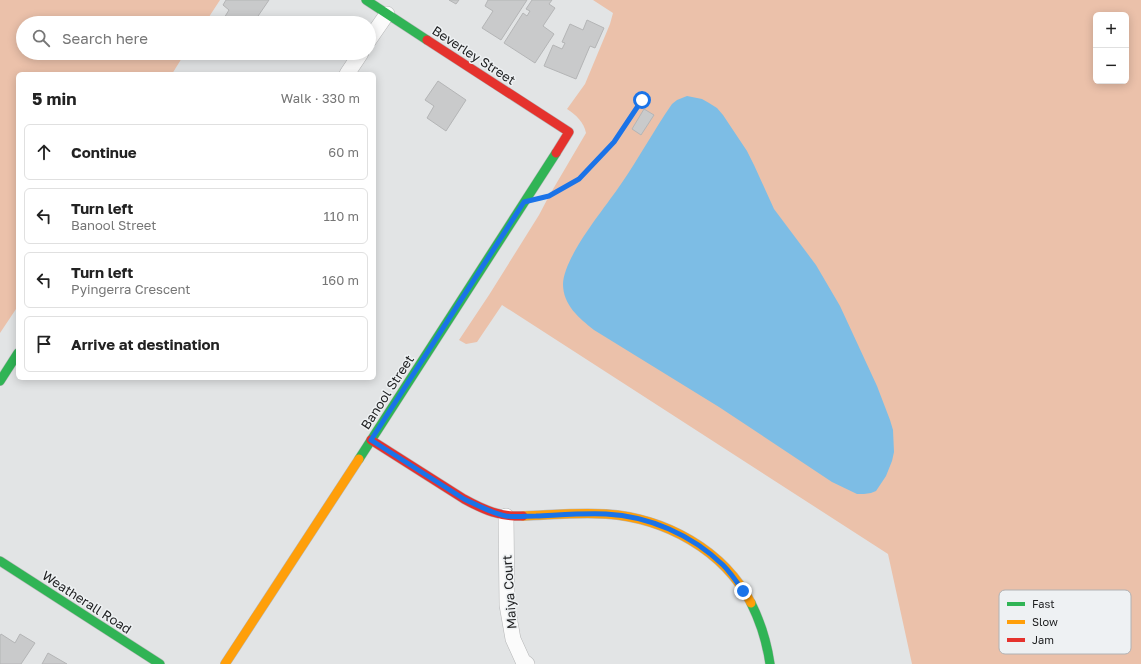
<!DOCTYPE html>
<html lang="en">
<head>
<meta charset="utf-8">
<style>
	:root { --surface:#fff; --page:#f2f2f2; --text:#222; --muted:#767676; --line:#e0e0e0 }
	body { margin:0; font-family:"Golos Text",sans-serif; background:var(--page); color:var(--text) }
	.controls { position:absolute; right:12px; top:12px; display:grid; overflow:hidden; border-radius:6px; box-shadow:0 2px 10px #0003 }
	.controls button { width:36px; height:36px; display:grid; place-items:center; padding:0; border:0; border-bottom:1px solid var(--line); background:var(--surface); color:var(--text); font:20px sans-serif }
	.stop { position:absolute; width:12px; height:12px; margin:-9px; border:3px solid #1a73e8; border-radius:50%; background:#fff }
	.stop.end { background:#1a73e8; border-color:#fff; box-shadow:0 1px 4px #0008 }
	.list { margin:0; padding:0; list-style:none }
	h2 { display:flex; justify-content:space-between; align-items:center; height:52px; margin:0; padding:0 16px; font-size:17px }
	h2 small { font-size:13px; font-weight:400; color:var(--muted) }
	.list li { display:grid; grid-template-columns:26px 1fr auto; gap:12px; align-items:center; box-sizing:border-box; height:56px; margin:0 8px 8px; padding:0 8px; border:1px solid var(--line); border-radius:6px }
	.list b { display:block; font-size:15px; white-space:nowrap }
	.list p { margin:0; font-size:13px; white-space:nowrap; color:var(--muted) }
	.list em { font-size:13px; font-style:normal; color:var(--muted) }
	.icon { flex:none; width:22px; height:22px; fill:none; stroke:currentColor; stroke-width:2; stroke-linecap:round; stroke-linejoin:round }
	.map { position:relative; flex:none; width:1141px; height:664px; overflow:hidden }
	.search { position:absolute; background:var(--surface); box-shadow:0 2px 10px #0003; left:16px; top:16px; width:360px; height:44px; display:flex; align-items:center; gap:10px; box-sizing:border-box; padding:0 14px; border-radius:22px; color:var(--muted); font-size:15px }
	.panel { position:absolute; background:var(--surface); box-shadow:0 2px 10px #0003; left:16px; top:72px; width:360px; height:308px; border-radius:6px }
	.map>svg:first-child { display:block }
	.green { fill:#ebc1aa; fill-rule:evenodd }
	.water { fill:#7dbde5 }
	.building { fill:#c9cacb; stroke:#b4b5b6 }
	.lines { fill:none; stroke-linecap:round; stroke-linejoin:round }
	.street-casing { stroke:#b6b7b8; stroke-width:16 }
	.fast-casing { stroke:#b6b7b8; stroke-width:10 }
	.slow-casing { stroke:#b6b7b8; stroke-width:10 }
	.jam-casing { stroke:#b6b7b8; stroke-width:10 }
	.path { stroke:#c1c3c3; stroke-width:2.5; stroke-dasharray:2 3; stroke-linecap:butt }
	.street { stroke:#fbfbfb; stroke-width:15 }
	.fast { stroke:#30b455; stroke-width:9 }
	.slow { stroke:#ff9f0a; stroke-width:9 }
	.jam { stroke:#e5322d; stroke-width:9 }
	.route { stroke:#1a73e8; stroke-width:5 }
	.labels { text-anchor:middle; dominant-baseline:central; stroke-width:3; stroke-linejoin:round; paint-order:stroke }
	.street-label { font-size:13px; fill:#1e1f20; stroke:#eef1f3 }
	.key { fill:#eef1f3; stroke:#b0b2b4; stroke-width:1 }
	.key-label { font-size:11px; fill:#1e1f20 }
</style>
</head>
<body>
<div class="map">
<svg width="1141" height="664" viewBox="0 0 1141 664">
	<rect width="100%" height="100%" fill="#e2e4e5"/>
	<g class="green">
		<polygon points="0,0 220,0 205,23 23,23 23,53 185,53 172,74 18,74 18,306 0,333"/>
		<path d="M 593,0 L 1141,0 L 1141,664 L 912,664 L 888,554 L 502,305 L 477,342 L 466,344 L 459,340 L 489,295 L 539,215 L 549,196 L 586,133 C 584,122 576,115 567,109 L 585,84 L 610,24 L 613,13 ZM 1096,15 L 1126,15 L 1126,81 L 1096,81 Z"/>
	</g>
	<path class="water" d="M 687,96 L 702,99 L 709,103 L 717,108 L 723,115 L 747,151 L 754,165 L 774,209 L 816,265 L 840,306 L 877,386 L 890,420 L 893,430 L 894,452 L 892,461 L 886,476 L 876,491 L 871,493 L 864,494 L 857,494 L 832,482 L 719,407 L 594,330 C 579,318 563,305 563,284 C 564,256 605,208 621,184 C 639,158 654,130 672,104 L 677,100 Z"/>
	<g class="building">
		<polygon points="226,0 269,0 254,22 256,23 221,23 229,10 223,5"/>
		<polygon points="449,0 459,0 456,4"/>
		<polygon points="488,0 527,0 501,40 482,28 493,11 485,6"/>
		<polygon points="532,0 552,0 549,4 555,8 543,26 554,34 535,63 504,43 523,13 527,16 530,11 526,9"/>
		<polygon points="587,20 604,28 595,48 590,46 576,79 544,66 553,45 562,49 565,43 562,42 570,24 583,30"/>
		<polygon points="438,81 466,100 446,131 427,118 434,106 425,100"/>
		<polygon points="644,109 654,115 641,135 632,129"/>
		<polygon points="1,634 15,643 20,634 35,643 21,664 0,664 0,636"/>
		<polygon points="48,653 67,664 42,664"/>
	</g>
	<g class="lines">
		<g class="street-casing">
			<g id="street">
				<polyline points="369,40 387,14"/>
				<polyline points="347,74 361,53"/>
				<polyline points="506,516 507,605 513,639 523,661 527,664"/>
			</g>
		</g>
		<g class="fast-casing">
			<g id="fast">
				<polyline points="366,0 427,40"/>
				<polyline points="0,381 18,353"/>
				<polyline points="359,459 556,153"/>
				<polyline points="0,561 160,664"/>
				<path d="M 751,603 C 761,623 767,643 770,664"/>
			</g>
		</g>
		<g class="slow-casing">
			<g id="slow">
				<path d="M 523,516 C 551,515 579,512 606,514 C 665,518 724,550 751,603"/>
				<polyline points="225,664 359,459"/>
			</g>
		</g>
		<g class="jam-casing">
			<g id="jam">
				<polyline points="427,40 569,132 556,153"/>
				<path d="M 371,440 L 464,499 C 484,510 500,517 523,516"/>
			</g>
		</g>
		<polyline class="path" points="555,192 579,179 614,142 642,100"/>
		<use href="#street" class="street"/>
		<use href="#fast" class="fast"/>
		<use href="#slow" class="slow"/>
		<use href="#jam" class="jam"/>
	</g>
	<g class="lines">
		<path class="route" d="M 642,100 L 614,142 L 579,179 L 549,196 L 524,202 L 371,440 L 464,499 C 477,505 491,513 506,516 C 516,517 527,516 536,516 C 559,515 583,513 606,514 C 649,516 692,535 723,565 C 731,573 737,582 743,591"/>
	</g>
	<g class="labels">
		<g class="street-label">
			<text transform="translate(474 55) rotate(33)">Beverley Street</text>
			<text transform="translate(387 392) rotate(-57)">Banool Street</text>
			<text transform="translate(509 592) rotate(-94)">Maiya Court</text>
			<text transform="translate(87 602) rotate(33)">Weatherall Road</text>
		</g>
	</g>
	<rect x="999" y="590" width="132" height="64" rx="6" class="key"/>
	<rect x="1007" y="602" width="18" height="4" fill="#30b455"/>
	<rect x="1007" y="620" width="18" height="4" fill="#ff9f0a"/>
	<rect x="1007" y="638" width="18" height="4" fill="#e5322d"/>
	<g class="key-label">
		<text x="1032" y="608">Fast</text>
		<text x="1032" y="626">Slow</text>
		<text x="1032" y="644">Jam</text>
	</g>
</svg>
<div class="controls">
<button>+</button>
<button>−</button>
</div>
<div class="stop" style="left:642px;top:100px"></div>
<div class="stop end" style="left:743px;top:591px"></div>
<div class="search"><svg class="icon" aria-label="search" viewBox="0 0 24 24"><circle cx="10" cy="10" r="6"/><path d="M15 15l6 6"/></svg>Search here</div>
<section class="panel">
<h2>5 min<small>Walk · 330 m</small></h2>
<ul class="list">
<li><svg class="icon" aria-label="ahead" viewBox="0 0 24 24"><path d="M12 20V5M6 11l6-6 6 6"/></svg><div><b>Continue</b></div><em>60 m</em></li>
<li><svg class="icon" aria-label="left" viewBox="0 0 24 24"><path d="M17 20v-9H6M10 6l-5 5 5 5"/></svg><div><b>Turn left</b><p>Banool Street</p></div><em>110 m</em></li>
<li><svg class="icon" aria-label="left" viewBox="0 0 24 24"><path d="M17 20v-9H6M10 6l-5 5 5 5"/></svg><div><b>Turn left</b><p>Pyingerra Crescent</p></div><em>160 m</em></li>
<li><svg class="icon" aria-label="arrive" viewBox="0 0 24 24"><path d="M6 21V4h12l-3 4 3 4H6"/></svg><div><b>Arrive at destination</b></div></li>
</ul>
</section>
</div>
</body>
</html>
